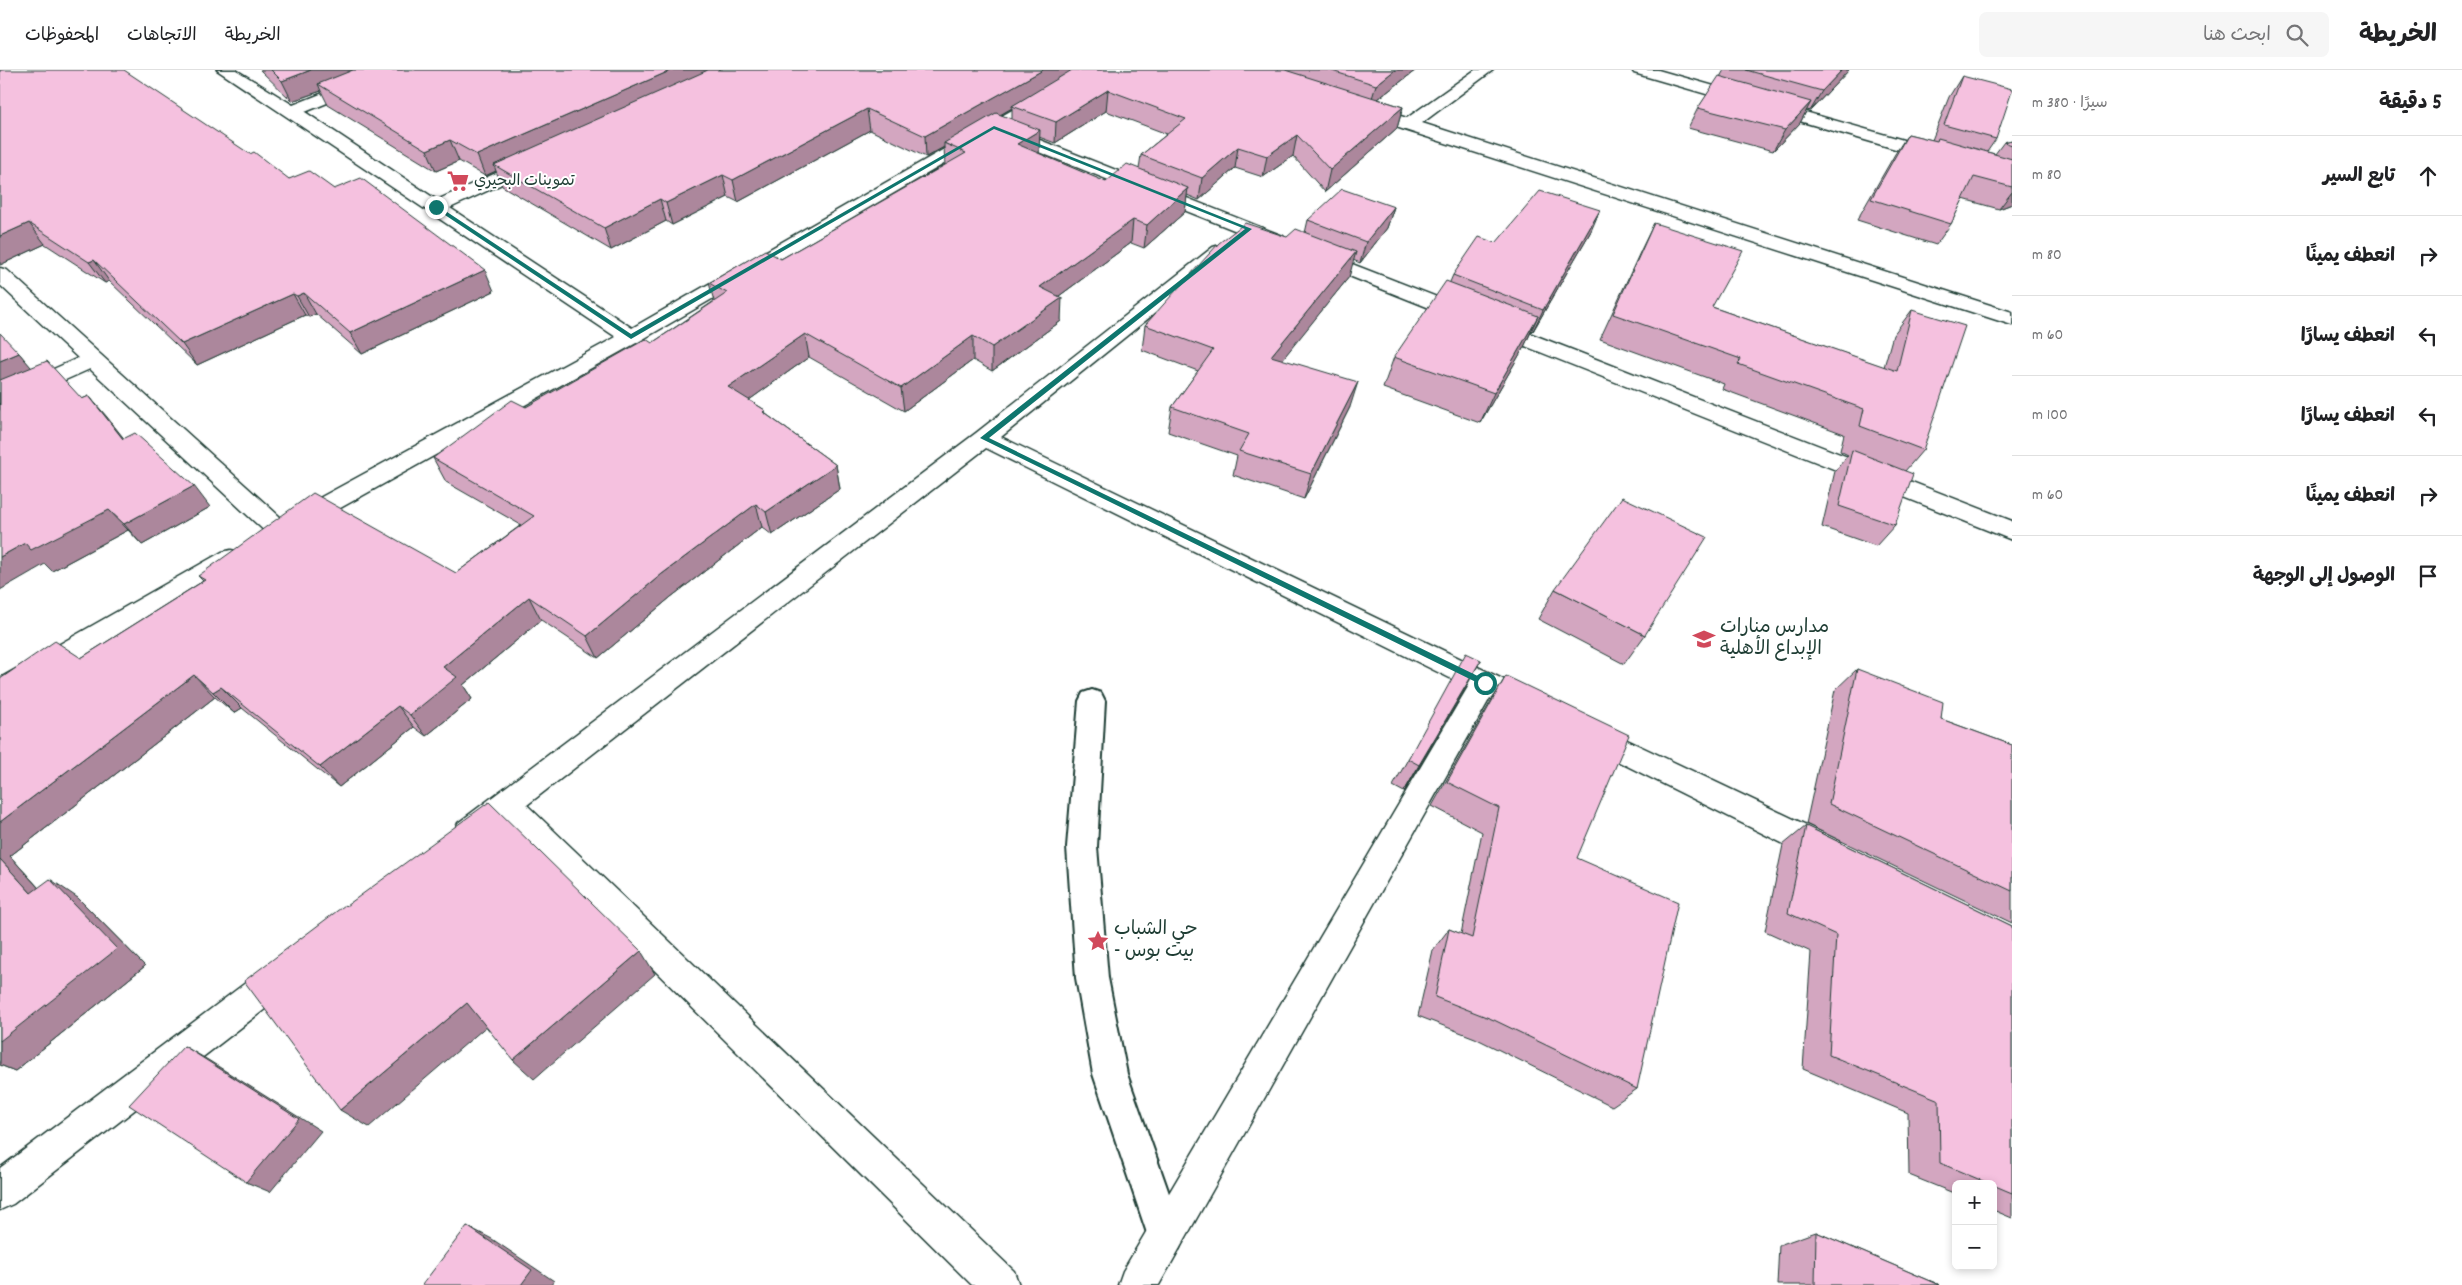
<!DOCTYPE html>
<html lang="ar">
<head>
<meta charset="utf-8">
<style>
	:root { --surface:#fff; --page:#f6f6f6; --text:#202124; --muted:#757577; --line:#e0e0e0 }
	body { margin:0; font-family:Dekko,"Playpen Sans Arabic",sans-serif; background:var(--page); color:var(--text); direction:rtl }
	.controls { position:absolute; right:15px; bottom:15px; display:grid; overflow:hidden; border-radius:8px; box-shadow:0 2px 8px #0003 }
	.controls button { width:45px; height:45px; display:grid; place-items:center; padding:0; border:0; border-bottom:1px solid var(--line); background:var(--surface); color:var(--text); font:25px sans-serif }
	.stop { position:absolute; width:15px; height:15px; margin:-11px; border:4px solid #0f766e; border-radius:50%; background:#fff }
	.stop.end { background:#0f766e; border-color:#fff; box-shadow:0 1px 5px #0008 }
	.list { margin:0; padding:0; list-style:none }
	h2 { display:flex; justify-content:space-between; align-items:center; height:65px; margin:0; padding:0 20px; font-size:21px }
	h2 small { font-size:16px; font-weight:400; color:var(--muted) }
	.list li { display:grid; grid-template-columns:32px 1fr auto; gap:15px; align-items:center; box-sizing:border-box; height:80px; padding:0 20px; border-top:1px solid var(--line) }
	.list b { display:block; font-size:19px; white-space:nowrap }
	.list em { font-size:16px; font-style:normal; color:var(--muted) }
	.icon { flex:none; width:28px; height:28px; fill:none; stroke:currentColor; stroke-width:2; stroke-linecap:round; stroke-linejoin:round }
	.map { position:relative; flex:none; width:2012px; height:1215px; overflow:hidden; direction:ltr }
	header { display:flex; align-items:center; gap:30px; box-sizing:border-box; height:70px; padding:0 25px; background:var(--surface); border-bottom:1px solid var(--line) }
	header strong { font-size:24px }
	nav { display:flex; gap:28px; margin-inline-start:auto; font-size:18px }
	.search { width:350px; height:45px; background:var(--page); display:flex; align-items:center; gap:12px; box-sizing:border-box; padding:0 18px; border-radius:8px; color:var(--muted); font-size:19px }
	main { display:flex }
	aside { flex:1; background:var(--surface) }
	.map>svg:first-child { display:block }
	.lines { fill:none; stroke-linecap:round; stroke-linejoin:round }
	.lane-casing { stroke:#1f3d34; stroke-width:4 }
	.street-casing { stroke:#1f3d34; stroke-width:3 }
	.lane { fill:#fff; fill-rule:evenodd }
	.street { fill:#fff; fill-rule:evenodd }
	.wall { fill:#d3a6c0; stroke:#1f3d34; fill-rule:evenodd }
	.shaded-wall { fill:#ac879c; stroke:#1f3d34 }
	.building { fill:#f5c1df; stroke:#1f3d34 }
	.route { fill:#0f766e }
	.labels { text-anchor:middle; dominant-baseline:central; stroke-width:4; stroke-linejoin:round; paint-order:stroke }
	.far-poi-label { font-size:16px; fill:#1f3d34; stroke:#fff; text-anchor:start }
	.poi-label { font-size:19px; fill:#1f3d34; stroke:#fff; text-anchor:start }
</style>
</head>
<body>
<header>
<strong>الخريطة</strong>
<div class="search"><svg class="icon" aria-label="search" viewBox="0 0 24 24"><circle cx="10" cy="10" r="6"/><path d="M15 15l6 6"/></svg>ابحث هنا</div>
<nav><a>الخريطة</a><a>الاتجاهات</a><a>المحفوظات</a></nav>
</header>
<main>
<aside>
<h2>5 دقيقة<small>سيرًا · 380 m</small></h2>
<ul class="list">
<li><svg class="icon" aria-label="ahead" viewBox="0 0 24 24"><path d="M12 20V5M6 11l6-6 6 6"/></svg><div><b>تابع السير</b></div><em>80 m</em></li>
<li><svg class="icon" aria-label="right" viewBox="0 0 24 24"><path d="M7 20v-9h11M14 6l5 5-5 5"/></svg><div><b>انعطف يمينًا</b></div><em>80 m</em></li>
<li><svg class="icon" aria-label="left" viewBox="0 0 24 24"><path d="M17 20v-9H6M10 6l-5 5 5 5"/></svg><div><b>انعطف يسارًا</b></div><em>60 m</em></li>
<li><svg class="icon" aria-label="left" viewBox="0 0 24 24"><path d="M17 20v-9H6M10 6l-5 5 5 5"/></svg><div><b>انعطف يسارًا</b></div><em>100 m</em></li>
<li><svg class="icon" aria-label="right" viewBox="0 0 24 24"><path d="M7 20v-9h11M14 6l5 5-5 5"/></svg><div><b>انعطف يمينًا</b></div><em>60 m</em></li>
<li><svg class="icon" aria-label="arrive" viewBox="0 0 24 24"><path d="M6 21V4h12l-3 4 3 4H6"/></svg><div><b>الوصول إلى الوجهة</b></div></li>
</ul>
</aside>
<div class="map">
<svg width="2012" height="1215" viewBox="0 0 2012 1215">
	<rect width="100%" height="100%" fill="#fff"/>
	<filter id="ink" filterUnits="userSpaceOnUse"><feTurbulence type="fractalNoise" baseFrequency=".02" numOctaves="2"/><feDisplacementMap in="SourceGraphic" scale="10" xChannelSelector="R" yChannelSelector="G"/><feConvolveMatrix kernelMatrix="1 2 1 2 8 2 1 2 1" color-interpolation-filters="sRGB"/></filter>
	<g filter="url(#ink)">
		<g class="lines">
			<g class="lane-casing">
				<polygon id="lane" points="1092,620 1101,623 1105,631 1097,777 1108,908 1127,1004 1184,1166 1179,1179 1166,1184 1153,1179 1148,1166 1093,1004 1076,908 1067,777 1079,631 1083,623"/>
			</g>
			<g class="street-casing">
				<g id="street">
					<polygon points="217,0 236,0 293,35 381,0 403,0 401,3 305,42 437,130 527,89 539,89 542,93 539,97 450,138 632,258 1082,0 1102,0 1007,57 1283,166 1286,170 1283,174 1269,174 999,66 997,63 638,272 308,456 299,459 290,456 287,450 290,444 616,267"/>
					<polygon points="1475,0 1493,0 1422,53 2012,242 2012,255 1402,59 1358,44 1356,40 1358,36 1364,35 1407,48"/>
					<polygon points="1632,0 1658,0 1942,81 1945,85 1942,89 1930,89 1634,3"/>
					<polygon points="1220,175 1227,177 1230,181 1227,185 1001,367 1542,628 1546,636 1542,644 1532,647 1490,628 1159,1215 1118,1215 1123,1201 1468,617 986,378 527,735 1014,1201 1019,1215 972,1215 505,752 480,771 469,775 458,771 454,762 458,753 976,363 1213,177"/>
					<polygon points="1316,180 2012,451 2012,470 1309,190 1306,186 1309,182"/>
					<polygon points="0,198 7,200 289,455 292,461 289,467 280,470 271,467 90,299 0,339 0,323 78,288 0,215"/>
					<polygon points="231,480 240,482 244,489 240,496 10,629 0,632 0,608 222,482"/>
					<polygon points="1589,652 1840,771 1844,781 1840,791 1829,795 1818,791 1579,672 1575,664 1579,656"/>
					<polygon points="284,888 296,893 301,904 296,915 13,1134 0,1140 0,1098 272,893"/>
				</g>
			</g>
			<use href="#lane" class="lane"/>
			<use href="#street" class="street"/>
		</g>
		<g class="wall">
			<polygon points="0,0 289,109 334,119 494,221 362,284 316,244 309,247 305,245 197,295 109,211 105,213 45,174 0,195"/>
			<path d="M 260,0 L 1416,0 L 1378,29 L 1403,37 L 1397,58 L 1325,122 L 1293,86 L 1263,107 L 1235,98 L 1199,130 L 1187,125 L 1185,142 L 1144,178 L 1131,173 L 1059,226 L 1061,251 L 992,301 L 973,290 L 904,341 L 809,287 L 749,330 L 765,340 L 766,344 L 836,395 L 840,419 L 772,465 L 762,457 L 671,527 L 598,588 L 541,550 L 463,615 L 472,629 L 426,666 L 414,657 L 339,717 L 242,638 L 234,643 L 215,627 L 10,786 L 39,818 L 78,828 L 145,896 L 15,1001 L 0,995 L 0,609 L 81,588 L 203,511 L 198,506 L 456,503 L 521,455 L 446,412 L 433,388 L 526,337 L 652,273 L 714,231 L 709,213 L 781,189 L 945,96 L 944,77 L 926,87 L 870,60 L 738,132 L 728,127 L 672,155 L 666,151 L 611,180 L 502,116 L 496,101 L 485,106 L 459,91 L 436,101 L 328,35 L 321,21 L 292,31 ZM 1012,38 L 1012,50 L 1000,45 ZM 1106,41 L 1167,64 L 1141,85 L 1139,99 L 1106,112 L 1039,84 L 1039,67 L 1055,73 Z"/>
			<polygon points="1724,0 1849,0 1810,41 1807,40 1800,53 1773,81 1688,58 1698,38 1720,7"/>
			<polygon points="1962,6 1996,69 1987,82 1995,84 2004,72 2012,70 2012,134 1999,139 1963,129 1951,154 1936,175 1857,150 1895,84 1908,64 1932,70 1949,27"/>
			<polygon points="1394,137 1387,158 1360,193 1353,190 1349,207 1282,289 1350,337 1304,429 1233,405 1237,386 1168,362 1172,337 1198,301 1142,280 1145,255 1287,167 1305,163 1308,150"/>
			<polygon points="1654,153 1712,237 1884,297 1893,265 1912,240 1923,380 1905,401 1895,455 1876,476 1822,457 1835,401 1848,385 1840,381 1844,364 1722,319 1724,314 1600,269 1642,178"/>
			<polygon points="1591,161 1533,261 1532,260 1524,277 1480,353 1383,318 1394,287 1450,212 1453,205 1496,173"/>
			<polygon points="19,283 31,298 82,329 89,326 124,369 210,437 142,475 128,460 52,501 45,494"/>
			<polygon points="1555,519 1645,565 1624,594 1538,549"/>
			<polygon points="1481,590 1404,722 1393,716 1408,689"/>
			<polygon points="1857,599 1941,649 2012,675 2012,853 1806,754 1835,620"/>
			<polygon points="1506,606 1577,788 1637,1019 1612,1036 1475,968 1418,946 1433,880 1449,859 1461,864 1482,762 1432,736 1491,631"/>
			<polygon points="1806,756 2012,856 2012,1148 1993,1140 1993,1114 1956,1114 1956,1124 1909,1105 1908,1043 1803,999 1811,882 1765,861 1783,775"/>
			<polygon points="1816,1162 1940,1215 1777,1215 1779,1175"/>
		</g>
		<g class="shaded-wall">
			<polygon points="311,0 376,0 318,14 321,21 292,31 282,11"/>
			<polygon points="672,0 723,0 494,95 496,101 485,106 477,85"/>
			<polygon points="1043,0 1079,0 1012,36 1012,38 948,75 944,73 944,77 926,87 925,66"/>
			<polygon points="1395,0 1416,0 1370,35 1376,15"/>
			<polygon points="1842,0 1849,0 1810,41 1822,21"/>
			<polygon points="1108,20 1106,41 1055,73 1056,52"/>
			<polygon points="1811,32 1800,53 1773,81 1785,60"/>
			<polygon points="1403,37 1397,58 1325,122 1330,100"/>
			<polygon points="867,39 870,60 738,132 733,110"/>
			<polygon points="1040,60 1039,83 1017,97 1017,74"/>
			<polygon points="1297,65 1293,86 1263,107 1267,86"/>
			<polygon points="450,70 459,91 436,101 427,80"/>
			<polygon points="1238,77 1235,98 1199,130 1202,108"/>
			<polygon points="723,105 728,127 672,155 666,133"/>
			<polygon points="1188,118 1185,142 1144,178 1147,155"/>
			<polygon points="2012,122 2012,134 1999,139"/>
			<polygon points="660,129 666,151 611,180 604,158"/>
			<polygon points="1394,137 1387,158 1360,193 1366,172"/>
			<polygon points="1600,140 1591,161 1533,261 1543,240"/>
			<polygon points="1133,150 1131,173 1040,240 1040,217"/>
			<polygon points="29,153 45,174 0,195 0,166"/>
			<polygon points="1356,182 1349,207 1265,311 1271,286"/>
			<polygon points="94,190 109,211 105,213 89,192"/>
			<polygon points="485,200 494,221 362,284 350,263"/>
			<polygon points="304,223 316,244 309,247 297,226"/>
			<polygon points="293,224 305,245 197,295 182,274"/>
			<polygon points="1062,228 1061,251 992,301 992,277"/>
			<polygon points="1538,246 1524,277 1480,353 1494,323"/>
			<polygon points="805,264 809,287 734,341 728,317"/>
			<polygon points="973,266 973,290 904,341 901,318"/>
			<polygon points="19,283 37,304 0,321 0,291"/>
			<polygon points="1358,312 1350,337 1304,429 1311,404"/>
			<polygon points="89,326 107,347 141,390 123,369"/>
			<polygon points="836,395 840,419 772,465 766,442"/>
			<polygon points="194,416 210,437 142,475 124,454"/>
			<polygon points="756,434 762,457 671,527 598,588 587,566 662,504"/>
			<polygon points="109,440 128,460 52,501 45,494 0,520 0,487 25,473"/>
			<polygon points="529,527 541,550 463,615 472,629 426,666 410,645 443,597"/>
			<polygon points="1481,590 1465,619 1404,722 1419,695"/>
			<polygon points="194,605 215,627 10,786 60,842 31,823 0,789 0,752"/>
			<polygon points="221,617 242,638 234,643 213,622"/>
			<polygon points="398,636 414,657 339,717 320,697"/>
			<polygon points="50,809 78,828 145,896 15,1001 0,995 0,971"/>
			<polygon points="641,881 655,904 534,1009 513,990"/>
			<polygon points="467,933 489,954 369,1057 340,1040"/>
			<polygon points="184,976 208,990 321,1061 270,1122 246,1112"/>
			<polygon points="467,1156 492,1169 554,1211 551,1215 521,1215"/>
		</g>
		<g class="building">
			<polygon points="0,0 124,0 250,84 254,82 289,109 309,101 334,119 361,108 485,200 350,263 304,223 297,226 293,224 182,274 94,190 89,192 29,153 0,166"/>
			<polygon points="271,0 311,0 282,11"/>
			<polygon points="353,0 672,0 477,85 450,70 427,80 318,14"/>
			<polygon points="708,0 1043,0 925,66 867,39 733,110 723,105 666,133 660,129 604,158 494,95"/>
			<polygon points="1072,0 1285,0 1403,37 1330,100 1297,65 1267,86 1238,77 1202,108 1141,85 1186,49 1108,20 1056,52 1012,36"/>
			<polygon points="1329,0 1395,0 1376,15"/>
			<polygon points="1746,0 1842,0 1822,21"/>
			<polygon points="1719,6 1811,32 1785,60 1698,38"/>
			<polygon points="1962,6 2012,19 2012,21 1996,69 1944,55"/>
			<polygon points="996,43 1040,60 1017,74 1106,112 1127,94 1188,118 1147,155 1133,150 1040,217 1062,228 992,277 973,266 901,318 805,264 728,317 765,340 763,342 836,395 766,442 756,434 662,504 587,566 529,527 443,597 457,607 410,645 398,636 320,697 221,617 213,622 194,605 0,752 0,609 55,571 81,588 205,510 198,506 313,423 456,503 534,446 433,388 512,330 526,337 646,269 652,273 727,223 709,213 765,180 781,189 966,83 944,73"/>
			<polygon points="1908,64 1937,71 1938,68 2012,89 2012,117 1974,107 1951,154 1871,129"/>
			<polygon points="2012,70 2012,75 2004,72"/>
			<polygon points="1342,119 1394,137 1366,172 1308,150"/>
			<polygon points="1540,121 1600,140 1543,240 1453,205 1479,167 1496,173"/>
			<polygon points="1245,153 1287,167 1296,159 1356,182 1271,286 1358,312 1311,404 1239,381 1249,364 1172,337 1213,280 1145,255 1219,173"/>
			<polygon points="1654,153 1743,181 1712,237 1897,301 1912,240 1965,256 1923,380 1860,356 1864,339 1738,294 1741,289 1613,244"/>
			<polygon points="1446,211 1538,246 1494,323 1394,287"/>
			<polygon points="0,263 19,283 0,291"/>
			<polygon points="47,291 82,329 89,326 123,369 135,363 194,416 124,454 109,440 31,480 25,473 0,487 0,310"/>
			<polygon points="1852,380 1913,404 1895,455 1839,436"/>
			<polygon points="1622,427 1707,467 1645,565 1555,519"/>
			<polygon points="1466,583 1481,590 1419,695 1408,689"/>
			<polygon points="1857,599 1943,632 1941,649 2012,675 2012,821 1829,734"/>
			<polygon points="1506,606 1629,665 1577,788 1678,832 1637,1019 1494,950 1435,927 1449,859 1472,868 1499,738 1447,712"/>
			<polygon points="489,732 641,881 513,990 467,933 340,1040 244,911 345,835 346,836"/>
			<polygon points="1806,756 2012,856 2012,1123 1993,1115 1993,1114 1990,1114 1940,1093 1939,1030 1829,985 1836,865 1788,843"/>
			<polygon points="0,789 31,823 50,809 117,879 0,971"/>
			<polygon points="184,976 299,1049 246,1112 129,1035"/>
			<polygon points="467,1156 532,1200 521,1215 422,1215"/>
			<polygon points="1816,1162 1940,1215 1815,1215"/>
		</g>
	</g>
	<polygon class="route" points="994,56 1252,159 989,368 1488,611 1488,615 1482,615 980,368 1245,159 994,59 631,269 433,137 438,136 631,264"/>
	<defs>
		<g id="supermarket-bare" transform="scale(1.725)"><path d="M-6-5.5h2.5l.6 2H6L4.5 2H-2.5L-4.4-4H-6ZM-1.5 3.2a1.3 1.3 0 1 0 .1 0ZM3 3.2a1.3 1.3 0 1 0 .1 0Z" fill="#d1495b" stroke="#fff" stroke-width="2.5" paint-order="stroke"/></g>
		<g id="school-bare" transform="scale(1.725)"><path d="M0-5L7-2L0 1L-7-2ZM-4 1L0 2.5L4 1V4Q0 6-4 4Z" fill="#d1495b" stroke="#fff" stroke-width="2.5" paint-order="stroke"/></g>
		<g id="sight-bare" transform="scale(1.725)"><path d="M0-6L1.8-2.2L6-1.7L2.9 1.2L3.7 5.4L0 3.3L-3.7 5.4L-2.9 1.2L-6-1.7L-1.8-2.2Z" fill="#d1495b" stroke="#fff" stroke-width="2.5" paint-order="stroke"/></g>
	</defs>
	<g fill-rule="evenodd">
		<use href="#supermarket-bare" x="458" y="111"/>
		<use href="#school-bare" x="1704" y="569"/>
		<use href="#sight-bare" x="1098" y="871"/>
	</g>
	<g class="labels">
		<g class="far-poi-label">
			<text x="474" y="111">تموينات البحيري</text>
		</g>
		<g class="poi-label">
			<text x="1720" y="558">مدارس منارات<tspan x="1720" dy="22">الإبداع الأهلية</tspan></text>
			<text x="1114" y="860">حي الشباب<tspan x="1114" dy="22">- بيت بوس</tspan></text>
		</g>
	</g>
</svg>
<div class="controls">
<button>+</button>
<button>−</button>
</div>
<div class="stop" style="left:1485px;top:613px"></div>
<div class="stop end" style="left:436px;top:137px"></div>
</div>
</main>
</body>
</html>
